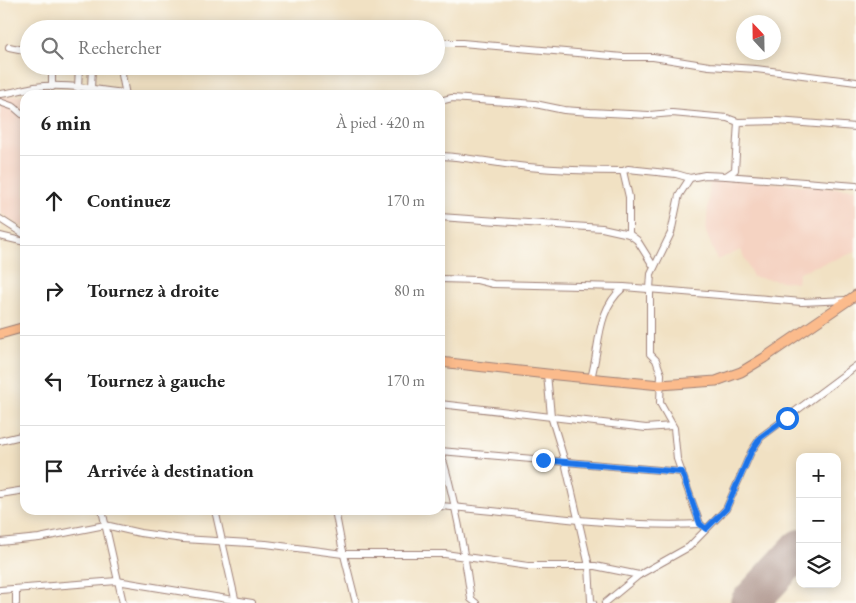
<!DOCTYPE html>
<html lang="fr">
<head>
<meta charset="utf-8">
<style>
	:root { --surface:#fff; --page:#f2f2f2; --text:#222; --muted:#767676; --line:#e0e0e0 }
	body { margin:0; font-family:"EB Garamond",serif; background:var(--page); color:var(--text) }
	.controls { position:absolute; right:15px; bottom:15px; display:grid; overflow:hidden; border-radius:10px; box-shadow:0 2px 12px #0003 }
	.controls button { width:45px; height:45px; display:grid; place-items:center; padding:0; border:0; border-bottom:1px solid var(--line); background:var(--surface); color:var(--text); font:25px sans-serif }
	.compass { position:absolute; left:736px; top:15px; width:45px; height:45px; border-radius:50%; background:var(--surface); box-shadow:0 2px 12px #0003; rotate:338deg }
	.stop { position:absolute; width:15px; height:15px; margin:-11px; border:4px solid #1a73e8; border-radius:50%; background:#fff }
	.stop.end { background:#1a73e8; border-color:#fff; box-shadow:0 1px 5px #0008 }
	.list { margin:0; padding:0; list-style:none }
	h2 { display:flex; justify-content:space-between; align-items:center; height:65px; margin:0; padding:0 20px; font-size:21px }
	h2 small { font-size:16px; font-weight:400; color:var(--muted) }
	.list li { display:grid; grid-template-columns:32px 1fr auto; gap:15px; align-items:center; box-sizing:border-box; height:90px; padding:0 20px; border-top:1px solid var(--line) }
	.list b { display:block; font-size:19px; white-space:nowrap }
	.list em { font-size:16px; font-style:normal; color:var(--muted) }
	.icon { flex:none; width:28px; height:28px; fill:none; stroke:currentColor; stroke-width:2; stroke-linecap:round; stroke-linejoin:round }
	.map { position:relative; flex:none; width:856px; height:603px; overflow:hidden }
	.search { position:absolute; background:var(--surface); box-shadow:0 2px 12px #0003; left:20px; top:20px; width:425px; height:55px; display:flex; align-items:center; gap:12px; box-sizing:border-box; padding:0 18px; border-radius:28px; color:var(--muted); font-size:19px }
	.panel { position:absolute; background:var(--surface); box-shadow:0 2px 12px #0003; left:20px; top:90px; width:425px; height:425px; border-radius:15px }
	.map>svg:first-child { display:block }
	.built { fill:#f5d3c2 }
	.lines { fill:none; stroke-linecap:round; stroke-linejoin:round }
	.runway { stroke:#9e8077; stroke-width:38 }
	.minor-casing { stroke:#9e8077; stroke-width:8 }
	.major-casing { stroke:#9e8077; stroke-width:11 }
	.minor { stroke:#fff; stroke-width:6 }
	.major { stroke:#fbbb8c; stroke-width:9 }
	.route { stroke:#1a73e8; stroke-width:6 }
</style>
</head>
<body>
<div class="map">
<svg width="856" height="603" viewBox="0 0 856 603">
	<rect width="100%" height="100%" fill="#fdfcf7"/>
	<filter id="ink" filterUnits="userSpaceOnUse"><feTurbulence type="fractalNoise" baseFrequency=".02" numOctaves="2"/><feDisplacementMap in="SourceGraphic" scale="10" xChannelSelector="R" yChannelSelector="G"/><feConvolveMatrix kernelMatrix="1 2 1 2 8 2 1 2 1" color-interpolation-filters="sRGB"/></filter>
	<filter id="wash" filterUnits="userSpaceOnUse"><feTurbulence type="fractalNoise" baseFrequency=".0096" numOctaves="4" result="noise"/><feDisplacementMap in="SourceGraphic" scale="20" xChannelSelector="R" yChannelSelector="G"/><feGaussianBlur stdDeviation="1.12" result="paint"/><feColorMatrix in="noise" values="0 0 0 0 0 0 0 0 0 0 0 0 0 0 0 0 0 1.4 0 .05"/><feComposite in="paint" operator="in"/></filter>
	<g filter="url(#wash)">
		<rect width="100%" height="100%" fill="#f1e1c3"/>
		<g class="built">
			<polygon points="0,96 25,96 25,229 0,213"/>
			<polygon points="710,178 856,189 856,252 799,272 797,283 753,277 741,250 717,260 706,232"/>
		</g>
		<g class="lines">
			<polyline class="runway" points="749,603 800,548"/>
		</g>
	</g>
	<g filter="url(#ink)">
		<g class="lines">
			<g class="minor-casing">
				<g id="minor">
					<polyline points="436,43 462,43 623,57 653,57 709,66 756,69 856,82"/>
					<polyline points="9,47 29,51"/>
					<polyline points="125,66 122,75 126,95"/>
					<polyline points="52,87 52,66"/>
					<polyline points="78,88 79,66"/>
					<polyline points="91,89 92,66"/>
					<path d="M 0,94 C 12,93 23,89 35,87 C 64,83 96,90 125,93 L 126,95"/>
					<polyline points="440,101 452,98 535,104 564,110 590,112 649,115 672,113 727,118 738,122 777,121 856,127"/>
					<polyline points="0,102 14,107 22,114"/>
					<path d="M 440,156 C 470,157 498,164 528,167 C 559,170 591,171 623,171"/>
					<polyline points="726,176 856,186"/>
					<polyline points="440,217 602,228 629,234 637,240 654,267"/>
					<polyline points="0,219 25,235"/>
					<polyline points="629,234 629,197 623,171 628,169 676,174 690,178"/>
					<polyline points="0,236 25,242"/>
					<polyline points="440,279 477,280 493,284 624,287 802,302 847,300"/>
					<polyline points="547,374 551,416 565,462 589,566 591,601 593,603"/>
					<path d="M 591,378 C 600,348 596,310 623,288"/>
					<polyline points="440,404 646,428 672,426"/>
					<polyline points="0,441 25,435"/>
					<path d="M 440,450 C 455,498 464,549 471,599 L 476,603"/>
					<polyline points="440,451 682,472"/>
					<polyline points="0,494 25,490"/>
					<path d="M 440,506 C 527,513 613,528 700,524"/>
					<polyline points="102,510 123,603"/>
					<polyline points="215,510 236,603"/>
					<polyline points="335,510 342,547 356,603"/>
					<polyline points="706,529 700,524 677,459 674,428 660,403 661,374 656,360 650,354 650,289 651,274 671,233 679,195 690,178 705,175 726,176 735,170 738,122"/>
					<polyline points="0,542 39,538 105,525 140,533 183,539 266,544 343,554 445,554 528,566 595,566 639,575"/>
					<polyline points="16,589 16,603"/>
					<polyline points="0,590 117,581 252,603"/>
					<polyline points="605,603 639,575 689,547 726,509 751,452 761,437 856,366"/>
				</g>
			</g>
			<g class="major-casing">
				<g id="major">
					<polyline points="0,334 25,327"/>
					<polyline points="440,362 547,374 660,385 716,381 741,372 764,358 856,295"/>
				</g>
			</g>
			<use href="#minor" class="minor"/>
			<use href="#major" class="major"/>
		</g>
	</g>
	<g class="lines" filter="url(#ink)">
		<polyline class="route" points="543,460 682,472 700,524 706,529 726,509 751,452 761,437 787,418"/>
	</g>
</svg>
<div class="controls">
<button>+</button>
<button>−</button>
<button><svg class="icon" aria-label="layers" viewBox="0 0 24 24"><path d="M12 4l9 5-9 5-9-5zM3 14l9 5 9-5"/></svg></button>
</div>
<svg class="compass" viewBox="-18 -18 36 36"><path d="M0-13l5 13h-10z" fill="#e53935"/><path d="M0 13l5-13h-10z" fill="#767676"/></svg>
<div class="stop" style="left:787px;top:418px"></div>
<div class="stop end" style="left:543px;top:460px"></div>
<div class="search"><svg class="icon" aria-label="search" viewBox="0 0 24 24"><circle cx="10" cy="10" r="6"/><path d="M15 15l6 6"/></svg>Rechercher</div>
<section class="panel">
<h2>6 min<small>À pied · 420 m</small></h2>
<ul class="list">
<li><svg class="icon" aria-label="ahead" viewBox="0 0 24 24"><path d="M12 20V5M6 11l6-6 6 6"/></svg><div><b>Continuez</b></div><em>170 m</em></li>
<li><svg class="icon" aria-label="right" viewBox="0 0 24 24"><path d="M7 20v-9h11M14 6l5 5-5 5"/></svg><div><b>Tournez à droite</b></div><em>80 m</em></li>
<li><svg class="icon" aria-label="left" viewBox="0 0 24 24"><path d="M17 20v-9H6M10 6l-5 5 5 5"/></svg><div><b>Tournez à gauche</b></div><em>170 m</em></li>
<li><svg class="icon" aria-label="arrive" viewBox="0 0 24 24"><path d="M6 21V4h12l-3 4 3 4H6"/></svg><div><b>Arrivée à destination</b></div></li>
</ul>
</section>
</div>
</body>
</html>
